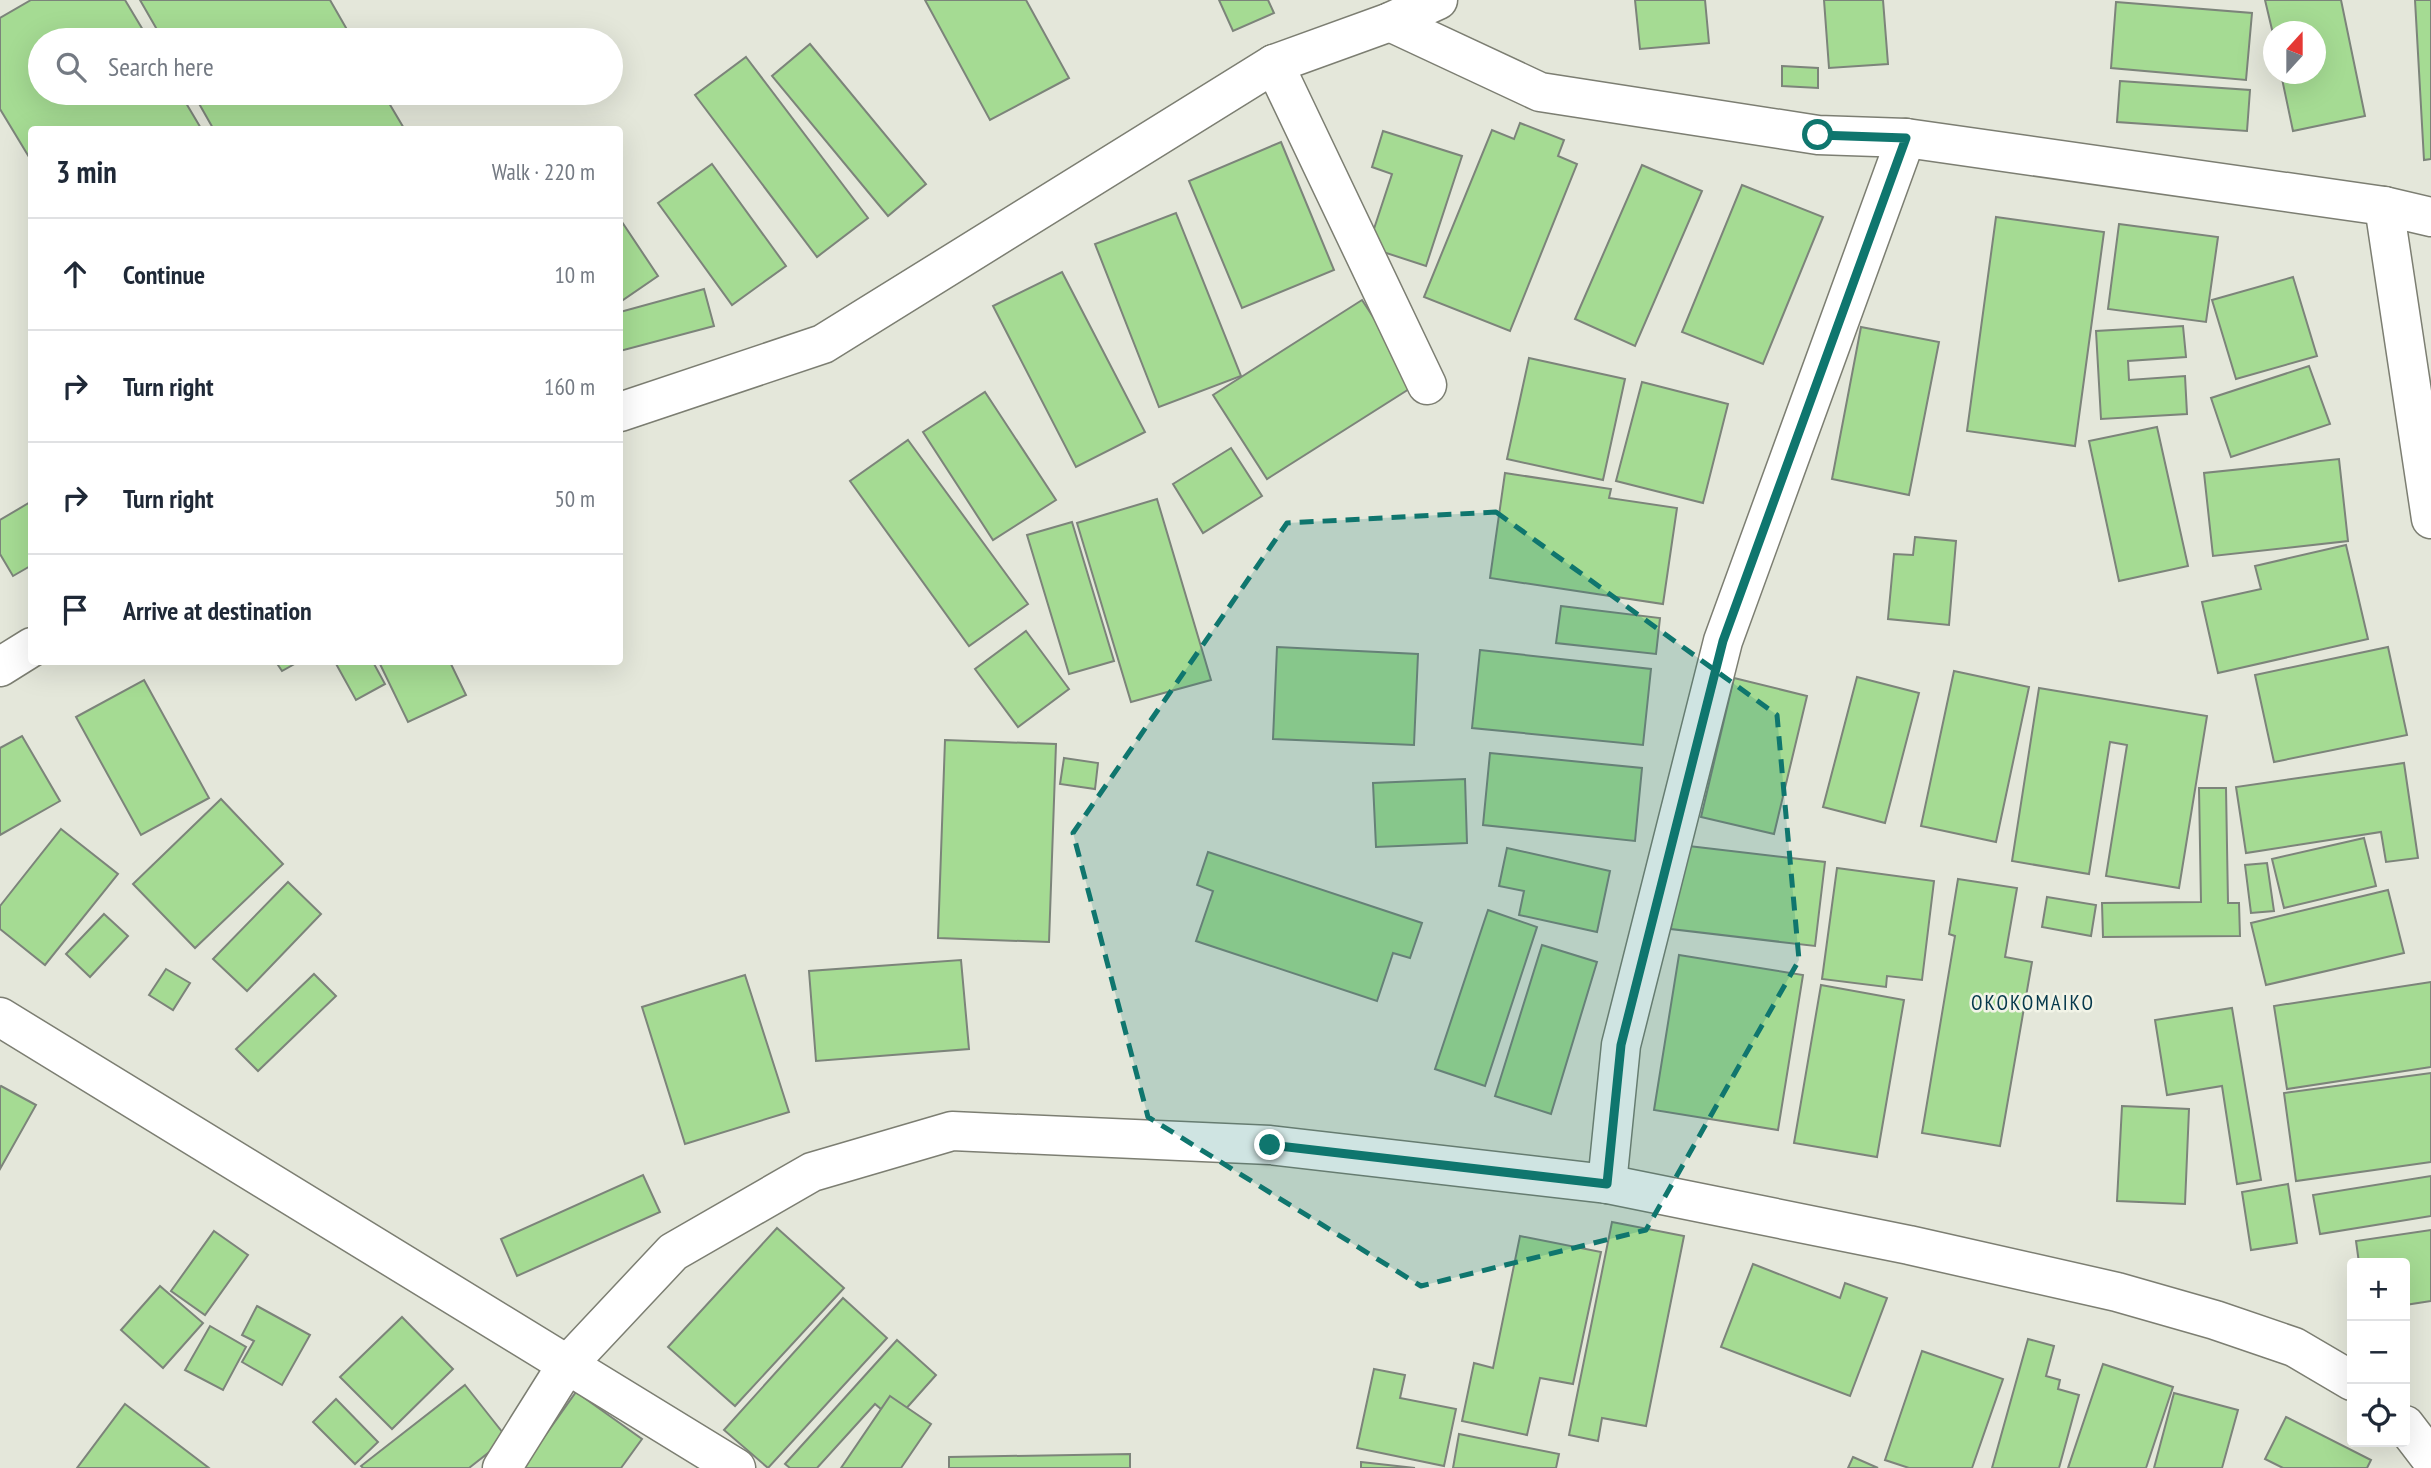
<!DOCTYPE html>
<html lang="en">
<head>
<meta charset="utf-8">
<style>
	:root { --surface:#fff; --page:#f2f2f3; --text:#1f2937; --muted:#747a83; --line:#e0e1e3 }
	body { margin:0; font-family:"PT Sans Narrow",sans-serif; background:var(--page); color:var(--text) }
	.controls { position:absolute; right:21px; bottom:21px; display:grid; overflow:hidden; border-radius:7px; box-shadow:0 7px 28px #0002 }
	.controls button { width:63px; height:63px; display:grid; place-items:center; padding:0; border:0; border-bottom:2px solid var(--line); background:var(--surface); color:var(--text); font:35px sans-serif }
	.compass { position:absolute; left:2263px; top:21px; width:63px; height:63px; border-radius:50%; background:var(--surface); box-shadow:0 7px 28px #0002; rotate:21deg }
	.stop { position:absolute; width:21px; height:21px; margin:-16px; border:5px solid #0f766e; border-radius:50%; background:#fff }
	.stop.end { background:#0f766e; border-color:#fff; box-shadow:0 2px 7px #0008 }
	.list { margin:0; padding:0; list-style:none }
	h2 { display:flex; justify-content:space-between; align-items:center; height:91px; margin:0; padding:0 28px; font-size:30px }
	h2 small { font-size:23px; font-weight:400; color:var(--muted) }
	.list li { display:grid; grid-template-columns:46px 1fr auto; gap:21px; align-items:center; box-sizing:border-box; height:112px; padding:0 28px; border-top:2px solid var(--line) }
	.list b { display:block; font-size:26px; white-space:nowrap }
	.list em { font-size:23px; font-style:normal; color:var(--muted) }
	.icon { flex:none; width:38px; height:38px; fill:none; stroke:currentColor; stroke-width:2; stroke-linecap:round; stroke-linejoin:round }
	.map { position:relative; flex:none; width:2431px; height:1468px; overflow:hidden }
	.search { position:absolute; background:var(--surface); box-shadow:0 7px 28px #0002; left:28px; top:28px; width:595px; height:77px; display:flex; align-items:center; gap:18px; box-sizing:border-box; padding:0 24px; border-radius:38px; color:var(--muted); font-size:26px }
	.panel { position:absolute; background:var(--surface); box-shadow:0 7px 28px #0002; left:28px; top:126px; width:595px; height:539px; border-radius:7px }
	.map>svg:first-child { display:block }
	.building { fill:#a5db93; stroke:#7c847a; stroke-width:2 }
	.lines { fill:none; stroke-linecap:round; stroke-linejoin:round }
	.minor-casing { stroke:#7c7e72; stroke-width:41 }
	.minor { stroke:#fff; stroke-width:38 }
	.route { stroke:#0f766e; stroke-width:9 }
	.marked { fill:#0f766e; fill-opacity:0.2; stroke:#0f766e; stroke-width:5; stroke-dasharray:14 9; stroke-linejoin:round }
	.labels { text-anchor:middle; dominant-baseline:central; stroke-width:5; stroke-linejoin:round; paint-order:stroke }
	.neighbourhood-label { font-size:21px; letter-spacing:2px; fill:#05384b; stroke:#f2f4e7 }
</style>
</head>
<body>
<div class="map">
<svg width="2431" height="1468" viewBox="0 0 2431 1468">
	<rect width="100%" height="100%" fill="#e4e7da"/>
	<g class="building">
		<polygon points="31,0 125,0 149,40 40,40 40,93 180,93 202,130 32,130 32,162 0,109 0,18"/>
		<polygon points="140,0 330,0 353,40 163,40"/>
		<polygon points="925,0 1026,0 1069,78 990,120"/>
		<polygon points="1219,0 1268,0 1274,13 1233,31"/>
		<polygon points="1635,0 1705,0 1709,43 1640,49"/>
		<polygon points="1824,0 1883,0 1888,64 1829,68"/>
		<polygon points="2265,0 2341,0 2365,116 2293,131 2281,74 2316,74 2316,32 2274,32 2274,38"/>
		<polygon points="2415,0 2431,0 2431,159 2424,160"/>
		<polygon points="2116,2 2252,13 2246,80 2111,68"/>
		<polygon points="810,44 926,184 888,216 772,76"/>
		<polygon points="746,57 868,218 817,257 695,95"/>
		<polygon points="1782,66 1818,68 1818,88 1782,86"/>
		<polygon points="2120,81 2250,90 2247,131 2117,122"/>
		<polygon points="193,93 383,93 405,130 214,130"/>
		<polygon points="1520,123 1564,140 1558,156 1577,164 1510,331 1424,297 1492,130 1514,139"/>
		<polygon points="1383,131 1462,156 1426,266 1368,247 1392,174 1372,167"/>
		<polygon points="1281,142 1334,270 1242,308 1189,181"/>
		<polygon points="712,164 786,266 732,305 658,203"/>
		<polygon points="1642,165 1702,191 1635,346 1575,319"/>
		<polygon points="1742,185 1823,217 1763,364 1682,332"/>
		<polygon points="1176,213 1241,376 1159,407 1095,244"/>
		<polygon points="1996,217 2104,232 2075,446 1967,431"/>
		<polygon points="620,219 658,276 620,302"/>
		<polygon points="2119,224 2218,237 2206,322 2108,309"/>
		<polygon points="1062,272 1145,432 1076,467 993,306"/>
		<polygon points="2293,277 2317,356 2236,379 2212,300"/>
		<polygon points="704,289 714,326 620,351 620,312"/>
		<polygon points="1362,300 1417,384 1267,479 1213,395"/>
		<polygon points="2183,326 2186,357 2128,361 2129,380 2185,376 2187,414 2101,419 2096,331"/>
		<polygon points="1861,327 1939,342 1909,495 1832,479"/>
		<polygon points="1529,358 1625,379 1603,480 1507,459"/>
		<polygon points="2309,366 2330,424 2231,457 2211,398"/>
		<polygon points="1642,382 1728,404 1703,503 1616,481"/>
		<polygon points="985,392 1056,500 993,540 923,432"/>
		<polygon points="2157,427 2188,566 2119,581 2089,441"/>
		<polygon points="908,440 1028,604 969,646 850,481"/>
		<polygon points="1231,448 1262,496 1203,533 1173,484"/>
		<polygon points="2339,459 2348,541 2213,556 2204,473"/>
		<polygon points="1505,473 1611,489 1609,498 1677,508 1663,604 1490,578"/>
		<polygon points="1157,499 1211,680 1131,702 1077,523"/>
		<polygon points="32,501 32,565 13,576 0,554 0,520"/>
		<polygon points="1072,522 1114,661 1069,674 1027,535"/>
		<polygon points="1915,537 1956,541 1949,625 1888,619 1894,554 1913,555"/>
		<polygon points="2346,545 2368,639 2218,673 2202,602 2261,589 2255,566"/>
		<polygon points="1561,606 1660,618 1656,654 1556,643"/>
		<polygon points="1026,631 1069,689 1018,727 975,669"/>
		<polygon points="1277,647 1418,654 1414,745 1273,739"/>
		<polygon points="2388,647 2407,735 2274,762 2255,675"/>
		<polygon points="1480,650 1651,669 1643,745 1472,728"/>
		<polygon points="276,662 298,662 282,671"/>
		<polygon points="335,662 373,662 385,684 356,700"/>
		<polygon points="379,662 450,662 466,695 408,722"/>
		<polygon points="1954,671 2029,687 1996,842 1921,826"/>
		<polygon points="1857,677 1919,693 1885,823 1823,807"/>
		<polygon points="1734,678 1807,696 1774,834 1701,817"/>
		<polygon points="144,680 209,798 141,835 76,717"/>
		<polygon points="2039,688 2207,716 2179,888 2106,876 2127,745 2110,742 2089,874 2012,861"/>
		<polygon points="22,736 60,801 0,835 0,748"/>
		<polygon points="945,740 1056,744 1049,942 938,938"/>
		<polygon points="1490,753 1642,768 1635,841 1483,825"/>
		<polygon points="1064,758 1098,763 1095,789 1060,784"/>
		<polygon points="2404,763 2418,858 2386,862 2381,832 2246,853 2236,787"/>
		<polygon points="1465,779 1467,843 1376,847 1373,783"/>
		<polygon points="2199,788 2226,788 2228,903 2239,903 2240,936 2103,937 2102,903 2201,902"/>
		<polygon points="221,799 283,864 195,948 133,884"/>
		<polygon points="61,829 118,874 45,965 0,929 0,906"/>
		<polygon points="2364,838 2376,886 2284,908 2272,859"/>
		<polygon points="1680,845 1825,862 1815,946 1671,929"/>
		<polygon points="1507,848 1610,871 1597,932 1519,915 1524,891 1499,886"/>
		<polygon points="1208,852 1422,923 1410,958 1393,953 1377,1001 1196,941 1213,891 1197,885"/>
		<polygon points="2267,863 2274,911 2251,913 2245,865"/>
		<polygon points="1837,868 1934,881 1922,980 1887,976 1886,987 1822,979"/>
		<polygon points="1958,879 2017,888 2005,957 2032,962 2000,1146 1922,1133 1955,936 1949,934"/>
		<polygon points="288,882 321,914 247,991 213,959"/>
		<polygon points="2388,890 2404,953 2266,985 2251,923"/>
		<polygon points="2047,897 2096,905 2091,936 2042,927"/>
		<polygon points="1488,910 1537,927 1485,1086 1435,1069"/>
		<polygon points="104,914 128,936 90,977 66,954"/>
		<polygon points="1542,945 1597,962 1551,1114 1495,1096"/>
		<polygon points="1679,955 1803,975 1778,1130 1654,1110"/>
		<polygon points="961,960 969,1049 816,1061 809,971"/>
		<polygon points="166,969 190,983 173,1010 149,995"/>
		<polygon points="314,974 336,996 258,1071 236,1049"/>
		<polygon points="745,975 789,1112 685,1144 642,1007"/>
		<polygon points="2431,982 2431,1067 2287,1089 2274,1006"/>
		<polygon points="1821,985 1904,1000 1877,1157 1794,1143"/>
		<polygon points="2232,1008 2261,1180 2237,1184 2222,1086 2167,1095 2155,1020"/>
		<polygon points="2431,1073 2431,1162 2296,1181 2284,1093"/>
		<polygon points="1,1086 36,1105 0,1169 0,1087"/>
		<polygon points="2122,1106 2189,1109 2185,1204 2117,1201"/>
		<polygon points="643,1175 660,1212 517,1276 501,1239"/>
		<polygon points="2431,1176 2431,1216 2320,1234 2313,1195"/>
		<polygon points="2288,1184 2297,1243 2251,1250 2242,1192"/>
		<polygon points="1612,1222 1684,1236 1646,1426 1602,1418 1598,1441 1569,1435"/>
		<polygon points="777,1228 844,1288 735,1406 668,1347"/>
		<polygon points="2431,1230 2431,1301 2405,1305 2405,1263 2359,1263 2356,1241"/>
		<polygon points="214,1231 248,1255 205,1315 171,1291"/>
		<polygon points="1520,1236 1601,1252 1573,1384 1540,1378 1527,1435 1462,1421 1474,1363 1493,1368"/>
		<polygon points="1753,1264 1840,1298 1845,1283 1887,1298 1850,1396 1721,1347"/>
		<polygon points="160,1286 203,1323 163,1368 121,1330"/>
		<polygon points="843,1298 887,1338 768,1468 724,1430"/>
		<polygon points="257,1306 310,1335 282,1385 242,1362 254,1341 242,1335"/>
		<polygon points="402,1317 453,1369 392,1429 340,1377"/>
		<polygon points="210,1326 246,1347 223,1390 185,1370"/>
		<polygon points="2028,1339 2054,1346 2046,1376 2060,1380 2058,1389 2079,1395 2059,1468 1992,1468"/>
		<polygon points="897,1340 936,1375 895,1421 875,1404 817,1468 790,1468 785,1464"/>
		<polygon points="1922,1351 2003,1379 1972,1468 1909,1468 1885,1460"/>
		<polygon points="2103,1364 2173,1387 2146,1468 2068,1468"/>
		<polygon points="1374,1369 1405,1375 1400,1398 1456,1409 1444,1466 1357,1448"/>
		<polygon points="465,1385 507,1438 469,1468 363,1468 361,1466"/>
		<polygon points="576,1392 642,1439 621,1468 522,1468"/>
		<polygon points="2174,1393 2238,1410 2222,1468 2154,1468"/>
		<polygon points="890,1396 931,1424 901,1468 841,1468"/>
		<polygon points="336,1399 378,1442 355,1464 313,1422"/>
		<polygon points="125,1404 209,1468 77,1468"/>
		<polygon points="2286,1417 2371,1460 2367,1468 2283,1468 2265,1459"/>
		<polygon points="1459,1434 1559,1454 1556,1468 1453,1468"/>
		<polygon points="1130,1454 1130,1468 949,1468 949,1457"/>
		<polygon points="1853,1457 1878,1468 1848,1468"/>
		<polygon points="1361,1462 1415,1468 1361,1468"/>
	</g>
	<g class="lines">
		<g class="minor-casing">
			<g id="minor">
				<polyline points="1390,22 1540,92 1818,135 1906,138 2384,206 2431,217"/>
				<polyline points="1274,64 1427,385"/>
				<polyline points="2384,206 2431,519"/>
				<polyline points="620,412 823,344 1274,64 1390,22 1438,0"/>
				<polyline points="0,667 32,647"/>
				<polyline points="0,1017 736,1468"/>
				<polyline points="1607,1184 1621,1045 1723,641 1906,138"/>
				<polyline points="2405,1425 2431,1459"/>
				<polyline points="502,1468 566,1366 673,1252 812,1172 952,1131 1270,1145 1607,1184 1909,1245 2117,1292 2215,1320 2294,1347 2352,1381"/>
			</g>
		</g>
		<use href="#minor" class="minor"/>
	</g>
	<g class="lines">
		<polyline class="route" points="1270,1145 1607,1184 1621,1045 1723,641 1906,138 1818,135"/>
	</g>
	<path class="marked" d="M 1496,512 L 1777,715 L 1799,960 L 1646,1230 L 1421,1286 L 1148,1117 L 1073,833 L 1287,523 Z"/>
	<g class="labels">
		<g class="neighbourhood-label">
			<text x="2033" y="1002">OKOKOMAIKO</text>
		</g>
	</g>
</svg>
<div class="controls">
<button>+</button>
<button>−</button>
<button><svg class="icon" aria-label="locate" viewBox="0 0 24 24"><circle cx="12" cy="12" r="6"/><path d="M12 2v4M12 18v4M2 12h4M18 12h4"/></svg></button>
</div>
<svg class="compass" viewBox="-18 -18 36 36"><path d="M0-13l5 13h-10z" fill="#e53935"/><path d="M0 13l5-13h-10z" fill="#747a83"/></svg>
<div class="stop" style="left:1818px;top:135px"></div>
<div class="stop end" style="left:1270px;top:1145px"></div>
<div class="search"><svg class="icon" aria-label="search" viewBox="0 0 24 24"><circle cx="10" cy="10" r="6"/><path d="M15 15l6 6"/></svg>Search here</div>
<section class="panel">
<h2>3 min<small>Walk · 220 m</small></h2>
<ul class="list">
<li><svg class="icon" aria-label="ahead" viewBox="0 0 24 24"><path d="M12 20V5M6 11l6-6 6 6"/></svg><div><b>Continue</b></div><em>10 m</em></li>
<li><svg class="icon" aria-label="right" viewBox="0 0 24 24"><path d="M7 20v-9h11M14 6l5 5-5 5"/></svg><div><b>Turn right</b></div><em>160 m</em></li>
<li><svg class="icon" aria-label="right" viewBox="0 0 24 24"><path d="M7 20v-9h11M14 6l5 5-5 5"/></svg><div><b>Turn right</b></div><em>50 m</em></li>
<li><svg class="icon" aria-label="arrive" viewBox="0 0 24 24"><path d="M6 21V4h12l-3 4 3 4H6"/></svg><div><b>Arrive at destination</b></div></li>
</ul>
</section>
</div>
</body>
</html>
